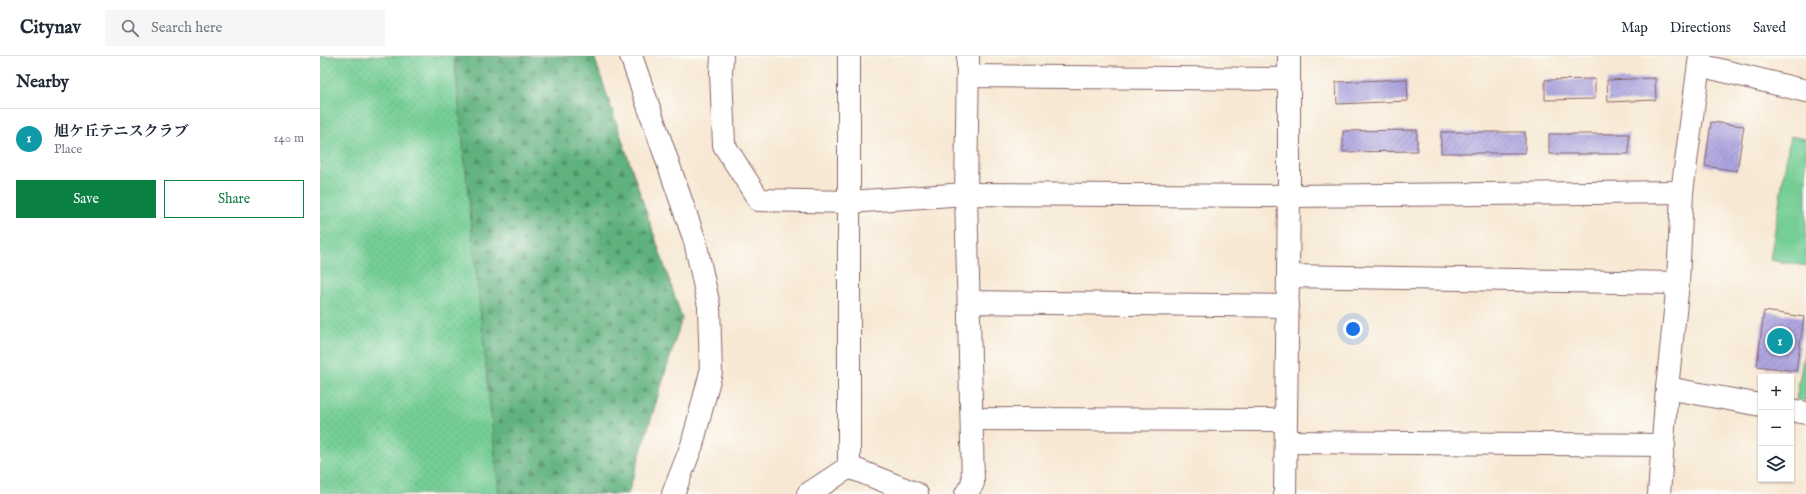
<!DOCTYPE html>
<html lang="en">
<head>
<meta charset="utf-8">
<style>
	:root { --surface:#fff; --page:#f6f6f7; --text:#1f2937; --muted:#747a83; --line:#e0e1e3; --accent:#0b8043 }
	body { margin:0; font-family:"IM FELL English","Noto Serif JP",serif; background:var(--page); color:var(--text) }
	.controls { position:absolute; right:12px; bottom:12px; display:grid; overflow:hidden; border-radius:0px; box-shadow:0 1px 3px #0004 }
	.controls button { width:36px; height:36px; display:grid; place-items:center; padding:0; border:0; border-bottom:1px solid var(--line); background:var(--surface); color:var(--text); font:20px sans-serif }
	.you { position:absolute; left:1033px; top:273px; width:14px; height:14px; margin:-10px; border:3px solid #fff; border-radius:50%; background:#1a73e8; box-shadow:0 0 0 6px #1a73e833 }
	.badge { display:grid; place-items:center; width:26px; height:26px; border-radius:50%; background:var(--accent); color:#fff; font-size:13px; font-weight:700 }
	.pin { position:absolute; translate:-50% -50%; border:2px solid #fff; box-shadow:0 1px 4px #0006 }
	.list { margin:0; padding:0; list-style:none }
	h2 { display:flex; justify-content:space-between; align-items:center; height:52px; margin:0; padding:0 16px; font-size:17px }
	h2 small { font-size:13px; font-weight:400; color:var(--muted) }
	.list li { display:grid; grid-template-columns:26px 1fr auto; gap:12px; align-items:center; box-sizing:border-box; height:60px; padding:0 16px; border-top:1px solid var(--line) }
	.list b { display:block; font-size:15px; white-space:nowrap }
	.list p { margin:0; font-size:13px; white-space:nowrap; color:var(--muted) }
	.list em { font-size:13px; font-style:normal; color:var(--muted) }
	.actions { display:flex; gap:8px; padding:12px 16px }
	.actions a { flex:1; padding:9px 0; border:1px solid var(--accent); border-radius:0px; text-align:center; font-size:14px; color:var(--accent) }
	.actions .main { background:var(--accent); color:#fff }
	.icon { flex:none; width:22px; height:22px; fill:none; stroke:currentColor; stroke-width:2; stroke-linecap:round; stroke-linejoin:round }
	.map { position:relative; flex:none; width:1486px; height:438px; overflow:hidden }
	header { display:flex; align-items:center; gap:24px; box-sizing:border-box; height:56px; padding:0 20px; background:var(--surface); border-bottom:1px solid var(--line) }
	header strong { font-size:19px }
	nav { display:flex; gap:22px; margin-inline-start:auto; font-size:14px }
	.search { width:280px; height:36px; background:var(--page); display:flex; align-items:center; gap:10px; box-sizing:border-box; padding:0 14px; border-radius:0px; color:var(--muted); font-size:15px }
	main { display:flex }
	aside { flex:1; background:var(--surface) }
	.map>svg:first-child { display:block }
	.grass { fill:url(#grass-dots); stroke:#5f7660 }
	.forest { fill:url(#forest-firs); stroke:#546854 }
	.green { fill:#74ce95; stroke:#5f7660 }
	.building { fill:url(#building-hatch) }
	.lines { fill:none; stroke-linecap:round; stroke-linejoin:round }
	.minor-casing { stroke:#876566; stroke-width:24 }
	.minor { stroke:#fff; stroke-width:22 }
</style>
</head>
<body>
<header>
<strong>Citynav</strong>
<div class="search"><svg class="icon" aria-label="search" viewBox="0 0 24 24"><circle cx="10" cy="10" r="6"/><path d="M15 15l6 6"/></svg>Search here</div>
<nav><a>Map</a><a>Directions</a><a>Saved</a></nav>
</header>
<main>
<aside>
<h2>Nearby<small></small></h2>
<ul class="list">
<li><span class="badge" style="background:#0f9aa8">1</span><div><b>旭ケ丘テニスクラブ</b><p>Place</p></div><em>140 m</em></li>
</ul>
<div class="actions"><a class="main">Save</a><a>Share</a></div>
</aside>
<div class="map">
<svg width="1486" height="438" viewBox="0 0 1486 438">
	<defs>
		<pattern id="grass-dots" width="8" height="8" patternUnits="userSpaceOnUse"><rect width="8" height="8" fill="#74ce95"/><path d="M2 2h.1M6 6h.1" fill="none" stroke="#66b081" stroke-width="1.8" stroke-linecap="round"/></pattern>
		<pattern id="forest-firs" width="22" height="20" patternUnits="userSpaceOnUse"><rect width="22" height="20" fill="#5fb17e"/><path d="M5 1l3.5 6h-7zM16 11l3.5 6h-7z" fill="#508f67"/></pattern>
		<pattern id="building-hatch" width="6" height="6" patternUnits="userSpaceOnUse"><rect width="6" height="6" fill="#ada5e0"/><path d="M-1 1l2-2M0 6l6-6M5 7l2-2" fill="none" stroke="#8f86b6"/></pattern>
	</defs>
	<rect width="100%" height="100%" fill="#fdfcf7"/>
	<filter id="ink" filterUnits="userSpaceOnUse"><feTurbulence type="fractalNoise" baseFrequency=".025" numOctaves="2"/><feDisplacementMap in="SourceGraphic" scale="8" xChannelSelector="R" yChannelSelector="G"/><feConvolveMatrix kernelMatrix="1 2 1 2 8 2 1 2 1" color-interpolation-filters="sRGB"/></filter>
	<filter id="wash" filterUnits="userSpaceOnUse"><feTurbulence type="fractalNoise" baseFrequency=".012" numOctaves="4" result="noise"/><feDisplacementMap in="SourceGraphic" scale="16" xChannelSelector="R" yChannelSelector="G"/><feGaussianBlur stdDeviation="0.9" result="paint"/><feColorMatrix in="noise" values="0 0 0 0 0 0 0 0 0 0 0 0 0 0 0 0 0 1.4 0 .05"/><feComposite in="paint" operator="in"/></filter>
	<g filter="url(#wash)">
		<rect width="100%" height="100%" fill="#f7e8d3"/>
		<polygon class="grass" points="0,0 213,0 298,438 0,438"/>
		<polygon class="forest" points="134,0 274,0 362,262 308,438 179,438"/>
		<g class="green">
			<polygon points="1470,80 1486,83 1486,210 1450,204"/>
			<polygon points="1486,285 1486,345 1476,344"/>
		</g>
		<g id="blocks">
			<g class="building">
				<polygon points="1335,22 1336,44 1288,46 1287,24"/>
				<polygon points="1087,23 1088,45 1017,48 1016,26"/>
				<polygon points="1275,23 1275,43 1225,44 1225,24"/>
				<polygon points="1391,66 1424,70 1417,115 1385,110"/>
				<polygon points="1097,74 1097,95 1023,96 1023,75"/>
				<rect x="1121" y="76" width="84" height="21"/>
				<rect x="1229" y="78" width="80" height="20"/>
				<polygon points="1444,255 1484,261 1476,315 1437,310"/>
			</g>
		</g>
	</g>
	<g filter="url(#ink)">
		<use href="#blocks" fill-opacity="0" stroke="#876566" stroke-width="1"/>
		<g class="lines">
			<g class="minor-casing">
				<g id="minor">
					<polyline points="311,0 375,185 389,250 391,316 372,389 353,438"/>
					<polyline points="402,0 401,17 404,89 439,144 529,146 646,138 969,140 1362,136"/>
					<polyline points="1379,9 1486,35"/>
					<polyline points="648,20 969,23"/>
					<polyline points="968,220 1358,227"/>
					<polyline points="649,246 968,250"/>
					<polyline points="1347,332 1441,349"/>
					<polyline points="1471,354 1486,357"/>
					<polyline points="652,363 966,364"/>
					<polyline points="966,386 1344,389"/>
					<polyline points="529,411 597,438"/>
					<polyline points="488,438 529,411 529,0"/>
					<polyline points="646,438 653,427 646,138 648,0"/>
					<polyline points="965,438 969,140 969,0"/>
					<polyline points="1339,438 1347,332 1358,227 1362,136 1380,0"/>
				</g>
			</g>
			<use href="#minor" class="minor"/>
		</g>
	</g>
</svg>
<div class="controls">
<button>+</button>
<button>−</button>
<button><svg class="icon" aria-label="layers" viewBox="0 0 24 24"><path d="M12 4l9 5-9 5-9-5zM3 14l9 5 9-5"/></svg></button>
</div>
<div class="you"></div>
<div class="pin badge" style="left:1460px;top:285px;background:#0f9aa8">1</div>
</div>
</main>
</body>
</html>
